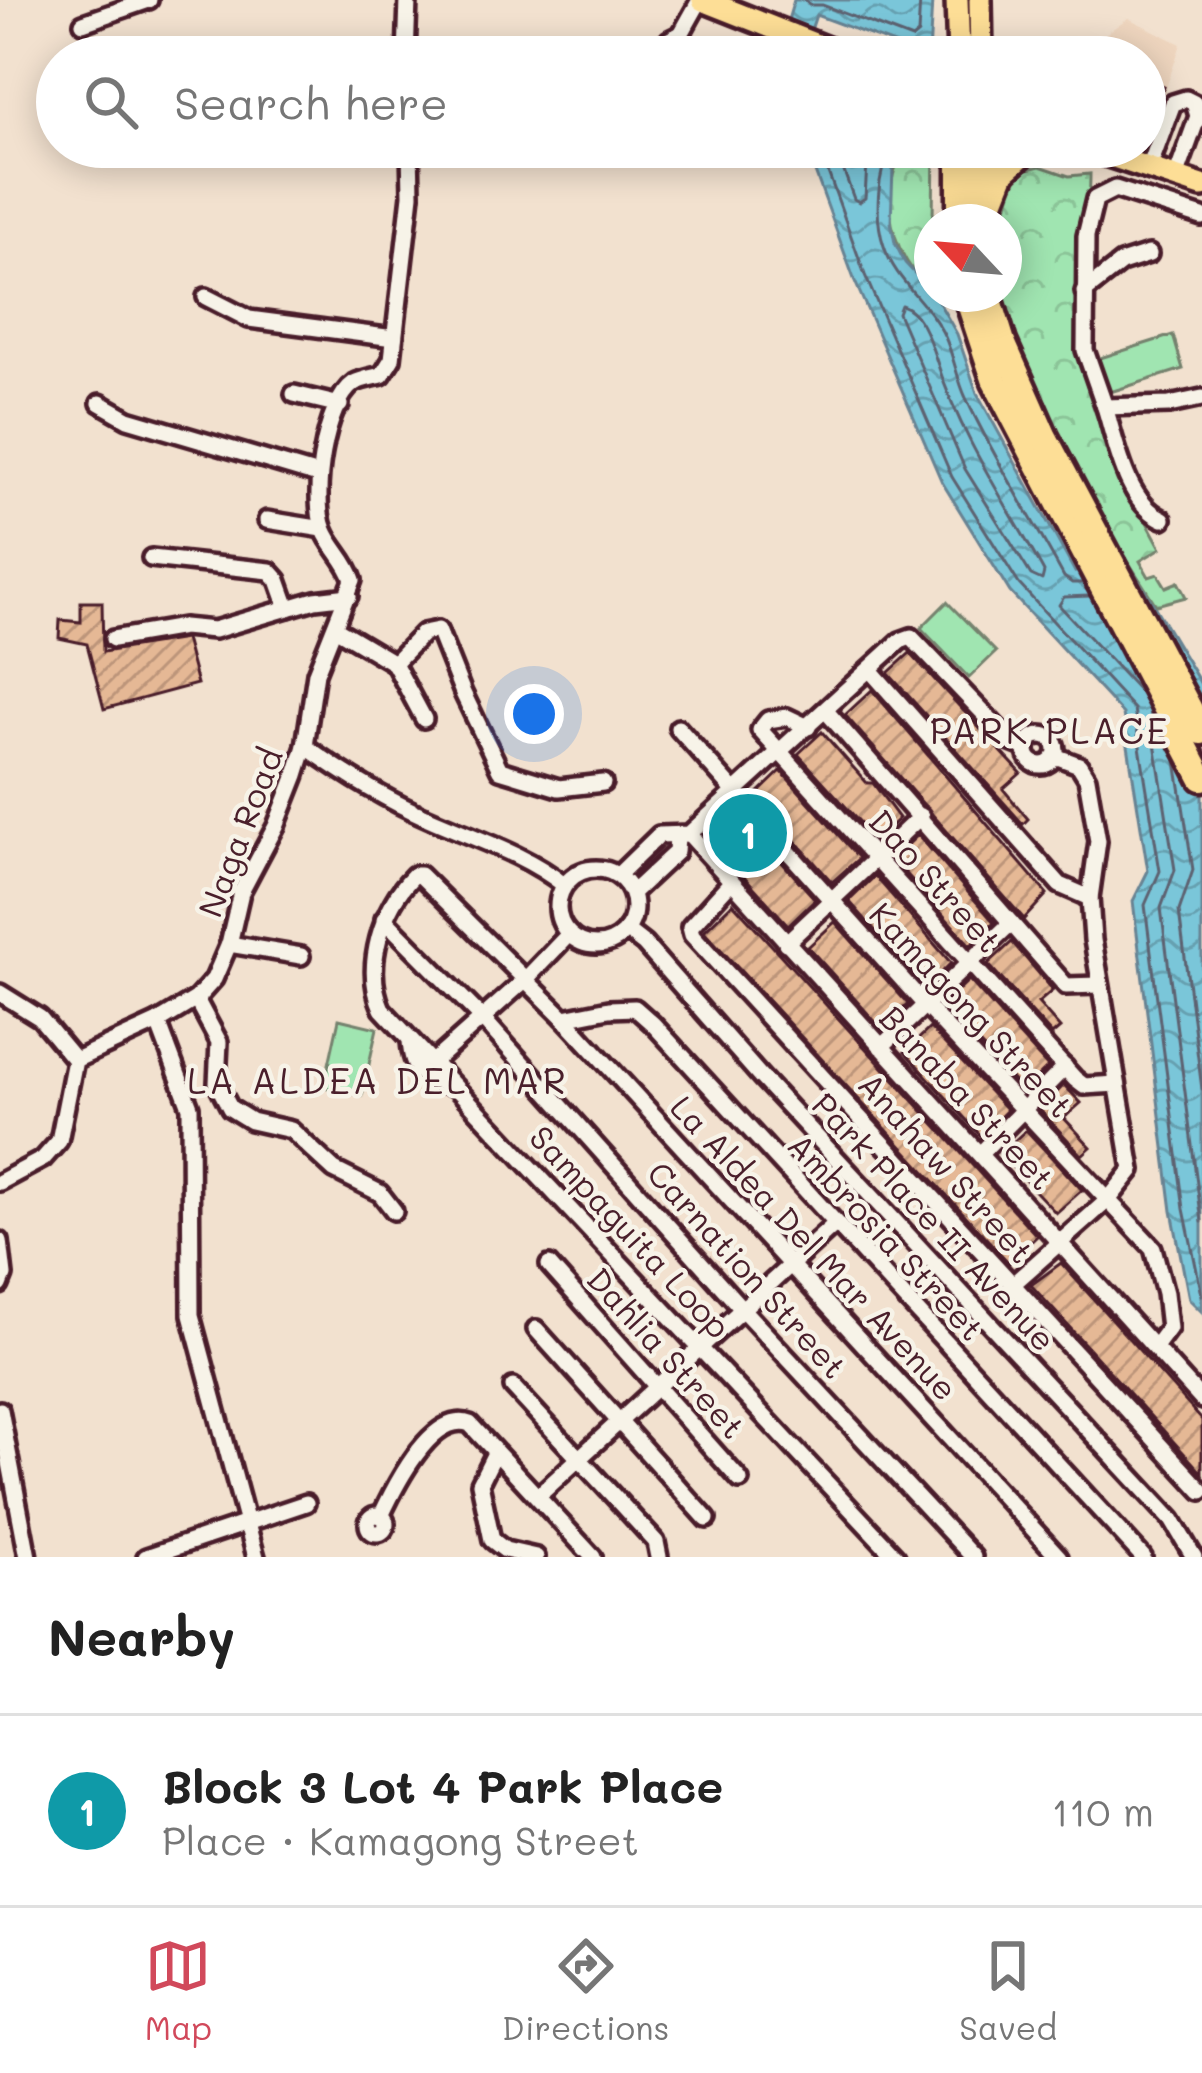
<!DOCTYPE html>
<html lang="en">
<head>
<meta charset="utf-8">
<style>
	:root { --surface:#fff; --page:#f2f2f2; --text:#222; --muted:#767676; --line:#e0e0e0; --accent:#d1495b }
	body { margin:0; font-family:Mali,sans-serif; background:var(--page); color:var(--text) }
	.compass { position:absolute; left:914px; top:204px; width:108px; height:108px; border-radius:50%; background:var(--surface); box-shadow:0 6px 30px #0003; rotate:296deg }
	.you { position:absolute; left:534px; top:714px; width:42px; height:42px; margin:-30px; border:9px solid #fff; border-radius:50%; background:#1a73e8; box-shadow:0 0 0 18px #1a73e833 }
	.badge { display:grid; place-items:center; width:78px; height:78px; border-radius:50%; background:var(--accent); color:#fff; font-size:39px; font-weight:700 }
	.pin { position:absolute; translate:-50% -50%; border:6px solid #fff; box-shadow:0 3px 12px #0006 }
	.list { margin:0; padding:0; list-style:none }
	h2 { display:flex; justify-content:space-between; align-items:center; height:156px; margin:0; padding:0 48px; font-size:51px }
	h2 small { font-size:39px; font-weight:400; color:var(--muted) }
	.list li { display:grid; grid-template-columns:78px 1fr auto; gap:36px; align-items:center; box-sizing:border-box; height:192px; padding:0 48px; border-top:3px solid var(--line) }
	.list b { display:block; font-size:45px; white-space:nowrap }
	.list p { margin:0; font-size:39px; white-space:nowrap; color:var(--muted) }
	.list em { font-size:39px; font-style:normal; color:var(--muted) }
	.icon { flex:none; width:66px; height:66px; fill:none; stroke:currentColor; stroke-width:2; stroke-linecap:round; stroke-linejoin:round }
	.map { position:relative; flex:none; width:1202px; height:1557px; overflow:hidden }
	.search { position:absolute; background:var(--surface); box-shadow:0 6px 30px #0003; left:36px; right:36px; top:36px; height:132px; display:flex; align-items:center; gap:30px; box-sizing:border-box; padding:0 42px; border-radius:66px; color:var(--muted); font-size:45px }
	.sheet { height:348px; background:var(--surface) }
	nav { display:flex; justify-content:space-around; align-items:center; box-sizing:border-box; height:168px; border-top:3px solid var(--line); background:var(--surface); font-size:33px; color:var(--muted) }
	nav a { display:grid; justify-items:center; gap:6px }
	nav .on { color:var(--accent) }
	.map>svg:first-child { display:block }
	.built { fill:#eed5be }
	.forest { fill:url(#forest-crowns); stroke:#75826e; stroke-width:3 }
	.park { fill:#a0e5b1; stroke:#75826e; stroke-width:3 }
	.water { fill:url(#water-waves); stroke:#678393; stroke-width:3 }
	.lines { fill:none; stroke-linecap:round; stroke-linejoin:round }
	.shore { stroke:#5d6271; stroke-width:3 }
	.building { fill:url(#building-hatch); stroke:#4a1f2b; stroke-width:3 }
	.minor-casing { stroke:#4a1f2b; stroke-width:24 }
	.major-casing { stroke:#4a1f2b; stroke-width:30 }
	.highway-casing { stroke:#4a1f2b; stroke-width:33 }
	.minor { stroke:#f7f3e8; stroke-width:15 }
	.major { stroke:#fdde96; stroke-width:21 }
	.highway { stroke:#fdde96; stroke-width:24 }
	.labels { text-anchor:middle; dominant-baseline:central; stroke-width:9; stroke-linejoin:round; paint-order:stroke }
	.street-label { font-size:33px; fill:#4a1f2b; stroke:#f7f3e8 }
	.neighbourhood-label { font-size:36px; letter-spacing:3px; fill:#4a1f2b; stroke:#f7f3e8 }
</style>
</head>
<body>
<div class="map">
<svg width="1202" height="1557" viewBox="0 0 1202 1557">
	<defs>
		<pattern id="forest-crowns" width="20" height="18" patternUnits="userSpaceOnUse" patternTransform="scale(3)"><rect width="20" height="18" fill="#a0e5b1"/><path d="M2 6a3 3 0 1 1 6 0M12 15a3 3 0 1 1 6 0" fill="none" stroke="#8bc498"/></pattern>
		<pattern id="water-waves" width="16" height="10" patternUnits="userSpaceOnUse" patternTransform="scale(3)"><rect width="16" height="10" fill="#7ac6d9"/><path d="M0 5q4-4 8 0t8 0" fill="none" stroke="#66a0b0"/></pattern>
		<pattern id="building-hatch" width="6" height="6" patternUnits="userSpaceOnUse" patternTransform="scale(3)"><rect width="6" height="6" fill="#e5b895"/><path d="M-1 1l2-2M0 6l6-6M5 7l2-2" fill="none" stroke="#bc957a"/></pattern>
	</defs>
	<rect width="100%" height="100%" fill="#f2e1cf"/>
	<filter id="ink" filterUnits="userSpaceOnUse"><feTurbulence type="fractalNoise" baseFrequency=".00833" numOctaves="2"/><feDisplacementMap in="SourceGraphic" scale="24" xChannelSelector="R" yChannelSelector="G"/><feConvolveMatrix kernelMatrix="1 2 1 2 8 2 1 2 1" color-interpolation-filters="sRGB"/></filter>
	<g filter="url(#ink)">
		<polygon class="built" points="1128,18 1181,44 1145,149 1142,147 1145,147 1145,57 1073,57"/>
		<g class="forest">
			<path d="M 904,147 L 934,147 L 932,292 C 890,253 877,199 904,147 Z"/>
			<path d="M 1040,166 L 1069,176 L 1090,174 C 1090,224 1080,273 1078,323 C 1076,397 1127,485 1161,548 L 1140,561 L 1149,577 L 1158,574 L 1166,587 L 1178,582 L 1186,597 L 1156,605 C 1104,525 1047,432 1017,341 C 1013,328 1005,311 1003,297 C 999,263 1001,202 1021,171 Z"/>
		</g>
		<g class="park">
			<polygon points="1173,335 1183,369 1107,393 1097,359"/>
			<polygon points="947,602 996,652 969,678 921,628"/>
			<polygon points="339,1019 377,1028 362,1096 324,1087"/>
		</g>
		<g class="water">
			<polygon points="794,0 932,0 929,57 816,15 802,57 777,57"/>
			<polygon points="806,147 904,147 893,168 891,222 895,243 905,263 934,294 957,334 977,393 1075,572 1121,551 1202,686 1202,1312 1189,1299 1172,1211 1133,901 1148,871 1123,714 1010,592 942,482 854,279"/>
		</g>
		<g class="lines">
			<g class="shore">
				<polyline points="805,0 809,5 822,5 912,39 918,34 920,0"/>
				<polyline points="819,147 865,275 952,477 1019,584 1134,709 1160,871 1145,905 1184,1209 1202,1295"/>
				<polyline points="835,147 854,199 859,202 865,198 867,163 874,147"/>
				<path d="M 891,147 C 877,173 874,217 884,246 C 895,281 929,303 945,337 C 954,357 957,379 966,398 C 994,459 1032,518 1064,577 L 1072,583 L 1083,583"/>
				<path d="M 901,305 C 922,311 931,345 938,365 C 961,438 1008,506 1044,572 L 1042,580 L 1031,575 L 965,469 L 898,313 Z"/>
				<polyline points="1090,596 1064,597 1059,605 1140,692"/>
				<polyline points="1150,711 1175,870 1161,908 1202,1222"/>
				<polyline points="1176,761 1193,870 1179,911 1202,1089"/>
			</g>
		</g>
		<g class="building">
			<polygon points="1145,79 1164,87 1145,132"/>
			<polygon points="81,602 102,602 103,652 185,639 197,684 104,709 87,644 59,638 60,620 81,622"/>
			<polygon points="910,653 1021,773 1003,789 1028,819 1023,824 888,673"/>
			<polygon points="872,690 1047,894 1024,919 845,715"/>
			<polygon points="822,732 867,783 873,783 899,818 876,840 798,754"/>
			<polygon points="781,771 859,858 832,882 755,796"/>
			<polygon points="741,817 815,899 788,925 714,843"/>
			<polygon points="918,835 994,922 970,945 893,859"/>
			<polygon points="875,876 951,963 926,988 849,901"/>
			<polygon points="733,903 1037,1236 1009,1263 704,931"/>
			<polygon points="835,922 908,1004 882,1029 808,947"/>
			<polygon points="1012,942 1053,990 1038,1003 1060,1028 1052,1035 988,964"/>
			<polygon points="969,980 1048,1067 1023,1091 943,1005"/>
			<polygon points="930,1028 1007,1110 981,1136 905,1052"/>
			<polygon points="1064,1085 1081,1103 1064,1118 1091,1147 1082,1155 1040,1110"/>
			<polygon points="1026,1130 1082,1190 1056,1213 1000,1154"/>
			<polygon points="1061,1263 1202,1420 1202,1473 1031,1285"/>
		</g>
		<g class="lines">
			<g class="minor-casing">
				<g id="minor">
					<polyline points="700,0 681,34 684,42 710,57"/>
					<polyline points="83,23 149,0"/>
					<polyline points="406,57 408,0"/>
					<polyline points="658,57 669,40 681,34"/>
					<polyline points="1149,168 1173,103 1186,99 1194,103 1198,116 1176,177"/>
					<polyline points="1084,292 1121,263 1149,254"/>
					<polyline points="206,297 249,319 394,338"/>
					<polyline points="294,394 340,405"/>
					<polyline points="100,403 128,419 318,475"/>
					<polyline points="1105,407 1085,350 1086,236 1095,199 1115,189 1202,217"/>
					<path d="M 1163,519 C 1126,503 1116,442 1105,407 L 1169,405 L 1202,398"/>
					<polyline points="267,520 323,529"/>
					<polyline points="151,558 270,571 278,580 288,608"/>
					<polyline points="335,628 394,663 424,719"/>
					<polyline points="113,639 183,627 214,630 315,600 349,596"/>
					<polyline points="394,663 423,633 438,630 463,693 500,770 559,788 603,783"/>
					<polyline points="871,671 1060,885 1090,898"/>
					<polyline points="826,711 1066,986 1099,985"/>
					<polyline points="808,727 787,717 768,720 760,730 1075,1079 1084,1086 1117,1084"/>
					<polyline points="678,728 925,1005 1153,1248 1165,1293 1169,1328 1155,1347"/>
					<circle cx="1041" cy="750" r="15"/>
					<path d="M 305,746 C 344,774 384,799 428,818 C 475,839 524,853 564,885"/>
					<polyline points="689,834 1202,1400"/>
					<circle cx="596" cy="907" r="38"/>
					<polyline points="618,875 659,835 689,834 900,641 911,637 1011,742 1026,748"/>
					<polyline points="730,883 690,927 692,935 1202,1491"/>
					<polyline points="632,893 676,852 677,835"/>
					<polyline points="384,919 483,1019 742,1309 973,1557"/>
					<polyline points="626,930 644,944 761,1077 1172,1520 1194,1557"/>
					<polyline points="786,943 921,816"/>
					<polyline points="229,944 301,956"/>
					<polyline points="0,993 40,1018 75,1060"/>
					<polyline points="196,999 219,1042 217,1083 230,1108 251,1121 291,1130 334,1170 380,1193 394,1211"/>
					<polyline points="564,1018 609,1009 635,1008 653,1024 1143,1557"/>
					<polyline points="158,1022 190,1107 191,1315 256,1557"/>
					<path d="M 410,1041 C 412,1070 422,1079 450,1085"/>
					<polyline points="881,1047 1011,923"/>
					<polyline points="433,1062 525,980 569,934"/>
					<polyline points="981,1153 1065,1067"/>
					<path d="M 0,1182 L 43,1159 L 59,1141 L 75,1060 L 158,1022 L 196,999 L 214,979 L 229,944 L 241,892 L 276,826 L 296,775 L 305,746 L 316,673 L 353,580 C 347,560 331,548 324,530 C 311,498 324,404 354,383 C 361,379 374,377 382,375 L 392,359 L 411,195 L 410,147"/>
					<polyline points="0,1241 4,1275 0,1285"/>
					<polyline points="549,1265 740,1480"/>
					<polyline points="1013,1284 1109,1199 1132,1170 1093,940 1090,898 1098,841 1087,778 1079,765 1055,756"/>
					<polyline points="536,1329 707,1519"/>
					<polyline points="513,1387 656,1542 659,1557"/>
					<polyline points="0,1410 28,1557"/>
					<polyline points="495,1453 480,1483 492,1540 505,1550 536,1557"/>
					<polyline points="538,1496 835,1224"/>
					<circle cx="377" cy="1524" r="9"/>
					<path d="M 381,1516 C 394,1488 432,1410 470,1424 L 593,1557"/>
					<polyline points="146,1557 306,1503"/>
					<path d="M 896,1557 L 382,1009 C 363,967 382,907 414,875 L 420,875 L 564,1018 L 1059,1557"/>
				</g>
			</g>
			<g class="major-casing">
				<g id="major">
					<polyline points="703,0 847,57"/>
					<polyline points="957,0 959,57"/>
					<polyline points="980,0 981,57"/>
					<polyline points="1084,147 1202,186"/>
				</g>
			</g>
			<g class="highway-casing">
				<g id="highway">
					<polyline points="983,202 983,147"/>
					<polyline points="960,222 960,147"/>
					<polyline points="983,222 1003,171 1030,147"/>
					<polyline points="966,294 995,382 1202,778"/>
					<polyline points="988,294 1003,342 1045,437 1202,732"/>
				</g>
			</g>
			<use href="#minor" class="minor"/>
			<use href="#major" class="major"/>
			<use href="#highway" class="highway"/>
		</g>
	</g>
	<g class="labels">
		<g class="street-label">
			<text transform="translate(239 832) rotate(-69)">Naga Road</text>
			<text transform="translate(936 880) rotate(48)">Dao Street</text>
			<text transform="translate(972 1009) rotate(47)">Kamagong Street</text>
			<text transform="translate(968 1097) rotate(47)">Banaba Street</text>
			<text transform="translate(947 1167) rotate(48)">Anahaw Street</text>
			<text transform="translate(935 1221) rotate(47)">Park Place II Avenue</text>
			<text transform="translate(631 1231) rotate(47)">Sampaguita Loop</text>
			<text transform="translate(887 1236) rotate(47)">Ambrosia Street</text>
			<text transform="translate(815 1247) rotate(47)">La Aldea Del Mar Avenue</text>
			<text transform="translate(748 1269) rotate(48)">Carnation Street</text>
			<text transform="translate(667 1352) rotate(48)">Dahlia Street</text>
		</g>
		<g class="neighbourhood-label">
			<text x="1050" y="729">PARK PLACE</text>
			<text x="378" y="1079">LA ALDEA DEL MAR</text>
		</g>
	</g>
</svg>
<svg class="compass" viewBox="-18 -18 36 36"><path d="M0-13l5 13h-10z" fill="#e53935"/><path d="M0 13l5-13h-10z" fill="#767676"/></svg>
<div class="you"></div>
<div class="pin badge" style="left:748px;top:833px;background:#0f9aa8">1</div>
<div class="search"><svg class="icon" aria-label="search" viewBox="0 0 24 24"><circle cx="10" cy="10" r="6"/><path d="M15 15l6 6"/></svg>Search here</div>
</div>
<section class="sheet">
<h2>Nearby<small></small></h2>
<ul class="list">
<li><span class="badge" style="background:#0f9aa8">1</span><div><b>Block 3 Lot 4 Park Place</b><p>Place · Kamagong Street</p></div><em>110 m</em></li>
</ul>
</section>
<nav>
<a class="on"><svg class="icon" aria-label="map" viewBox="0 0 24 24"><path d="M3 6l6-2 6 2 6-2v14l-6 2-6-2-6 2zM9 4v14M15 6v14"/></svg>Map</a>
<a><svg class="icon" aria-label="directions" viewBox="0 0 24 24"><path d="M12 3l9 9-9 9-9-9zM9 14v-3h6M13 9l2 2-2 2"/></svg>Directions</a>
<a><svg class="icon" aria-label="saved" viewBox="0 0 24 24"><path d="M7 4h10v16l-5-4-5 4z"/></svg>Saved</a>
</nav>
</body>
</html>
